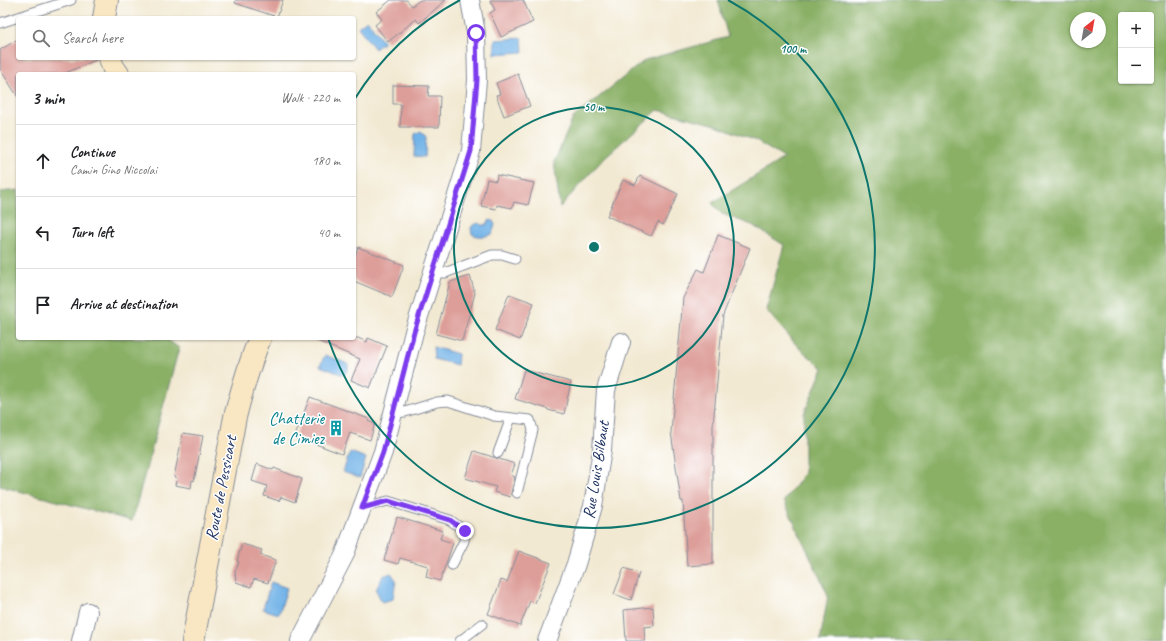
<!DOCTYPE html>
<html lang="en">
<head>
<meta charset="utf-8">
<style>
	:root { --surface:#fff; --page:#f2f2f2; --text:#202124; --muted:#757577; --line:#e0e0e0 }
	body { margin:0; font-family:Caveat,sans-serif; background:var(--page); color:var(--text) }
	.controls { position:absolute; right:12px; top:12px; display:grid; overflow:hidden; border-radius:4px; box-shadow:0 1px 3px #0004 }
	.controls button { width:36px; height:36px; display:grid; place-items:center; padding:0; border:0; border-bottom:1px solid var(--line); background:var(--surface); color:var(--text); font:20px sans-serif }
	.compass { position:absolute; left:1070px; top:12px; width:36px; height:36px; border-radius:50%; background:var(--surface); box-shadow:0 1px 3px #0004; rotate:31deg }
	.stop { position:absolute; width:12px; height:12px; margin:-9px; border:3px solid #7c3aed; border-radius:50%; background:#fff }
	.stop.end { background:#7c3aed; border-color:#fff; box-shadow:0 1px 4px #0008 }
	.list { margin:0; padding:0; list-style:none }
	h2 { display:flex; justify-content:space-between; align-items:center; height:52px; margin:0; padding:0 16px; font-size:17px }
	h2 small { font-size:13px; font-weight:400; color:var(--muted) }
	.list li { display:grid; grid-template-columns:26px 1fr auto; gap:12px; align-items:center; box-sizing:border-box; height:72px; padding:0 16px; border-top:1px solid var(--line) }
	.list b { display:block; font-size:15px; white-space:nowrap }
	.list p { margin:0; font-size:13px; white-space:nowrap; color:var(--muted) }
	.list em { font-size:13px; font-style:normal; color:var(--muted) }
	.icon { flex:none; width:22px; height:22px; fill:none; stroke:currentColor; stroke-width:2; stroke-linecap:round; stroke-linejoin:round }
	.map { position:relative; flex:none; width:1166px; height:641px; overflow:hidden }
	.search { position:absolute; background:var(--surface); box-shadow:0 1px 3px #0004; left:16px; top:16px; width:340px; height:44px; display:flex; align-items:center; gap:10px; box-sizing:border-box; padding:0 14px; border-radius:4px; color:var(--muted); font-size:15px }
	.panel { position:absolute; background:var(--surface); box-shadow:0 1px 3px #0004; left:16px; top:72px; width:340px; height:268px; border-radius:4px }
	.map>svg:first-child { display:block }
	.forest { fill:#8ab066; stroke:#527062; fill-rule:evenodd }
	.water { fill:#73b4e8; stroke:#4772a3 }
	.building { fill:#dd9d98 }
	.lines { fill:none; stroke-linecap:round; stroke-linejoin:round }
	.lane-casing { stroke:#868c98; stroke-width:11 }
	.street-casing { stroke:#868c98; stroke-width:20 }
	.secondary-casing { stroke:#868c98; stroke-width:24 }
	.lane { stroke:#fff; stroke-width:9 }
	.street { stroke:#fff; stroke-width:18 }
	.secondary { stroke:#f9e7c3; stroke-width:22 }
	.route { stroke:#7c3aed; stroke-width:5 }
	.ring { fill:none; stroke:#0f766e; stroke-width:2 }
	.labels { text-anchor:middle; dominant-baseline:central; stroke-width:3; stroke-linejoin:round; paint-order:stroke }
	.culture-label { font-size:17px; fill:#0d838f; stroke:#fff; text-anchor:end }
	.street-label { font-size:17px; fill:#1b2f5e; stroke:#fff }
	.centre { fill:#0f766e; stroke:#fff; stroke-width:2 }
	.ring-label { font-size:12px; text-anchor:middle; font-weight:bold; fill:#0f766e; stroke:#fff; stroke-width:3; stroke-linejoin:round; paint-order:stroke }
</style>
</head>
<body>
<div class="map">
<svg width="1166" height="641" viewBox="0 0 1166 641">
	<rect width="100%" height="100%" fill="#fff"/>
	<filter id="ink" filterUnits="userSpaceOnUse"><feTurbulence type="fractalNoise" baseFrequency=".025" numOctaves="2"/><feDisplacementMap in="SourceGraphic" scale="8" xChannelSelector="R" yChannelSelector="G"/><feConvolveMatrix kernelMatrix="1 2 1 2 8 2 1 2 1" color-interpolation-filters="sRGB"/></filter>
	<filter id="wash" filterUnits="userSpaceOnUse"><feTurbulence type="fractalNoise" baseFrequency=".012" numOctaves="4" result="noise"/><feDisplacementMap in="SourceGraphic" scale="16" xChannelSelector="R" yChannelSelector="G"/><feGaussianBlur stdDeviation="0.9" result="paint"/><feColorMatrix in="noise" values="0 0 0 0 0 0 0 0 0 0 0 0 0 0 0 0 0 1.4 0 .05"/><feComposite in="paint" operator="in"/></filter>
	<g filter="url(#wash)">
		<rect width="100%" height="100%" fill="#f2e9d2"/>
		<g class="forest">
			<path d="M 718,0 L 1166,0 L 1166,641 L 820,641 L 828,595 L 784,501 L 804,473 L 804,414 L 823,368 L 799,348 L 766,310 L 784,245 L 752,225 L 722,214 L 712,203 L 784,158 L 756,141 L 716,125 L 658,110 L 605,157 L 560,207 L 554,162 L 573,118 L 645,60 L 728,37 ZM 1121,15 L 1151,15 L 1151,81 L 1121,81 ZM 1076,18 L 1100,18 L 1100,42 L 1076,42 Z"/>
			<polygon points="18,190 18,338 165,338 179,348 132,521 0,486 0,192"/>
		</g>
		<g class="water">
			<polygon points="367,20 384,42 375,49 358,27"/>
			<polygon points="522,38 523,52 495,54 495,40"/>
			<polygon points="421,131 426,137 425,157 414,156 415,134"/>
			<path d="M 490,220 L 493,221 L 495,225 L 492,234 C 486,237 478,237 472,234 L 471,228 L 473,225 L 479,223 L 482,225 L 486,225 L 489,221 Z"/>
			<polygon points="433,347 458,354 457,365 434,359"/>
			<polygon points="325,355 348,364 348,371 343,375 320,366"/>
			<polygon points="350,452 366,458 360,478 343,472"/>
			<polygon points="391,573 396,580 393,599 382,602 376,590 383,576"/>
			<polygon points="271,582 287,588 279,614 263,609"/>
		</g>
		<g id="blocks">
			<g class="building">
				<polygon points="236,0 283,0 277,17 235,3"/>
				<polygon points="391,0 407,0 412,6 420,0 446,0 419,23 416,19 388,42 375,25 382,19 376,12"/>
				<polygon points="490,0 523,0 533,22 501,37 490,13 495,10"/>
				<polygon points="18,39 18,58 98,58 98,59 63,74 18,74 18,97 0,69 0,50"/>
				<polygon points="518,74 530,106 504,116 496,95 500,94 496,83"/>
				<polygon points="393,85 429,86 428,96 440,96 439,127 400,127 401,104 393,104"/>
				<polygon points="497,175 534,183 528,205 514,202 512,208 497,205 496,209 481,206 487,179 496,181"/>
				<polygon points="640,176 678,194 663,225 658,222 651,236 607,216 623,180 635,185"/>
				<polygon points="718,235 750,248 723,315 713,426 713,564 687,566 683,501 681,501 671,432 683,298 698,269 704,272"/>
				<polygon points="358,247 404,265 392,297 354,281 354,259"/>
				<polygon points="470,276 475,293 462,341 436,334 450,282"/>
				<polygon points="509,294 534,303 520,340 495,330"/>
				<polygon points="310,338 358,338 367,342 368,338 387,346 370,388 351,380 360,359"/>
				<polygon points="524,370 571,382 564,414 548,410 548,409 515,399"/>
				<polygon points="310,397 369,419 368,421 375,424 370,440 350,433 342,454 295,436"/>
				<polygon points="183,433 203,436 194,481 192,480 191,488 175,485 177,478 174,477"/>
				<polygon points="474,451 515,464 511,475 515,477 510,497 494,492 496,487 465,478"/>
				<polygon points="257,464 273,470 274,468 302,479 295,502 281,497 279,501 264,496 267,486 252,481"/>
				<polygon points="397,517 443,531 440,539 453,543 440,581 426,577 428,566 400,558 398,564 384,560"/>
				<polygon points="242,544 262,550 260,555 276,560 268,583 254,579 251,587 236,582 235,572 239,562 237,561"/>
				<polygon points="519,551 551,563 535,603 530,601 520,626 488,614 501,580 507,582"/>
				<polygon points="624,568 639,573 631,600 614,594"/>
				<polygon points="653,607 654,626 644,627 645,641 626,641 624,610"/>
			</g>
		</g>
	</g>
	<g filter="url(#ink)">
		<use href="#blocks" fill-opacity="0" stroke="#868c98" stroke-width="1"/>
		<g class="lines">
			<g class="lane-casing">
				<g id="lane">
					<polyline points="0,23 71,0"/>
					<polyline points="432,272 445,273 492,255 502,255 515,259"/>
					<polyline points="393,413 405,412 437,402 448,401 494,416 530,420 533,430 517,493"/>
					<polyline points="498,453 511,418"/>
					<polyline points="362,508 388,501 450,520 465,531 464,541 452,565"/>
					<polyline points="460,641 482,624"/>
				</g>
			</g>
			<g class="street-casing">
				<g id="street">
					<polyline points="81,641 88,612"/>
					<polyline points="300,641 344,556 383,452 414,332 471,151 477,80 476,33 470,0"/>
					<polyline points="547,641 576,564 593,506 602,450 606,390 621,342"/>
				</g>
			</g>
			<g class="secondary-casing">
				<g id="secondary">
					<polyline points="104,18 107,0"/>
					<polyline points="110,58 113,67 118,74"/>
					<path d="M 193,641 L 235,417 C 242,390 249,364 260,338"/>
				</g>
			</g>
			<use href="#lane" class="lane"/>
			<use href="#street" class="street"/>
			<use href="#secondary" class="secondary"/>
		</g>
	</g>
	<g class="lines" filter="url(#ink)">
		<polyline class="route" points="465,531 450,520 388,501 362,508 383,452 414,332 471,151 477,80 476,33"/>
	</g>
	<g class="ring">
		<circle cx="594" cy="247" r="140"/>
		<path d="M354 100A281 281 0 0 1 460 0M728 0A281 281 0 1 1 328 338"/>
	</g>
	<defs>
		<g id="building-bare" transform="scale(1.2)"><path d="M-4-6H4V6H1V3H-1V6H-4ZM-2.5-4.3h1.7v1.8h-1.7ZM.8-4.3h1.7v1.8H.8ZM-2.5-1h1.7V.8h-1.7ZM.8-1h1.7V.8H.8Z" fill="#0f9aa8" stroke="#fff" stroke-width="2.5" paint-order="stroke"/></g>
	</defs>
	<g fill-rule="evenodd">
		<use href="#building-bare" x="336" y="428"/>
	</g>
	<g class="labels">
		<g class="culture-label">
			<text x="324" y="418">Chatterie<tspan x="324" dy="20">de Cimiez</tspan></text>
		</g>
		<g class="street-label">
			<text transform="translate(596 470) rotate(-81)">Rue Louis Bilbaut</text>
			<text transform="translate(221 488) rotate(-79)">Route de Pessicart</text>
		</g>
	</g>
	<circle cx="594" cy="247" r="6" class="centre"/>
	<g class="ring-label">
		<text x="793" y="53">100 m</text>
		<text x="594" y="111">50 m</text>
	</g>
</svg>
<div class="controls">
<button>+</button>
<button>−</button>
</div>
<svg class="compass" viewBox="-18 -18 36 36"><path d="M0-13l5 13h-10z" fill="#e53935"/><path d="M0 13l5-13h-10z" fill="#757577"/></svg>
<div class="stop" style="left:476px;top:33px"></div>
<div class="stop end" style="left:465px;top:531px"></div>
<div class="search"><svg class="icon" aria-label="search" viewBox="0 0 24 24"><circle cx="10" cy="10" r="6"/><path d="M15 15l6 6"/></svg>Search here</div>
<section class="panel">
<h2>3 min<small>Walk · 220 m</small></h2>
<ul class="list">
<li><svg class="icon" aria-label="ahead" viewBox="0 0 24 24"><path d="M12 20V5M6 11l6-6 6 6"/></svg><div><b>Continue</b><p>Camin Gino Niccolai</p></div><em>180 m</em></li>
<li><svg class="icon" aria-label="left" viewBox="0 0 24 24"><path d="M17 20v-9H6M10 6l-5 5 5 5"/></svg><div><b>Turn left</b></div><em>40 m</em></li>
<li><svg class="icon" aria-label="arrive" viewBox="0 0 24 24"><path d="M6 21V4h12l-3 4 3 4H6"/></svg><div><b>Arrive at destination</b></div></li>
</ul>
</section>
</div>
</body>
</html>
